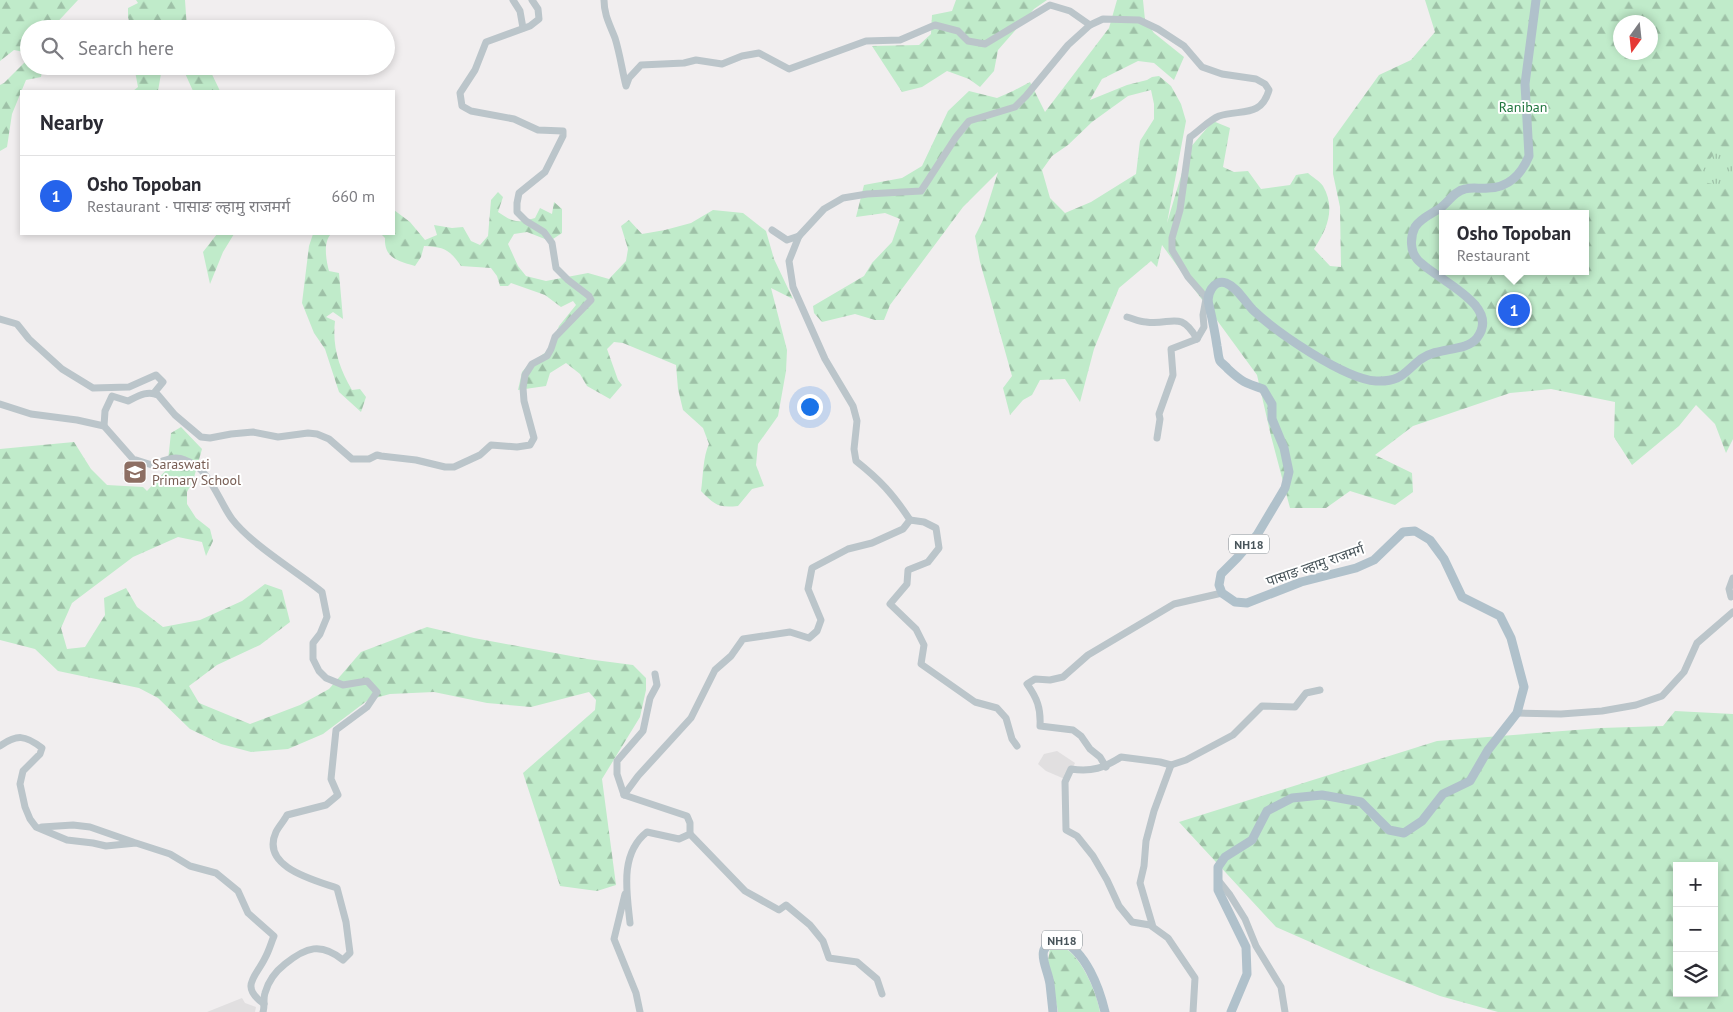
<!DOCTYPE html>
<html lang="en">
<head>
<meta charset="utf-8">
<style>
	:root { --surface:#fff; --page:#f7f7f7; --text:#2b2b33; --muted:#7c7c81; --line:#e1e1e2; --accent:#2563eb }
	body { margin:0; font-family:"PT Sans","Noto Sans Devanagari",sans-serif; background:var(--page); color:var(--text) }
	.controls { position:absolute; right:15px; bottom:15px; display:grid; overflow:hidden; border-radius:0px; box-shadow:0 2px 8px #0003 }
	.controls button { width:45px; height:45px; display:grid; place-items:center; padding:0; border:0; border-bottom:1px solid var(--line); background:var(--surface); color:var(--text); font:25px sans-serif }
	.compass { position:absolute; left:1613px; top:15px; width:45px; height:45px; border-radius:50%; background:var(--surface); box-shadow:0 2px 8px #0003; rotate:195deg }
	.you { position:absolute; left:809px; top:406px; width:18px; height:18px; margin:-12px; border:4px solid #fff; border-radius:50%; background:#1a73e8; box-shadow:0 0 0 8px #1a73e833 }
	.badge { display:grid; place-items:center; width:32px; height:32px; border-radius:50%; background:var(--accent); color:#fff; font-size:16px; font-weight:700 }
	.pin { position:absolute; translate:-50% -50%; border:2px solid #fff; box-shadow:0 1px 5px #0006 }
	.popup { position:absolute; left:1439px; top:210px; width:150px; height:65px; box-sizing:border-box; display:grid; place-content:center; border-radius:0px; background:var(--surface); filter:drop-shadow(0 1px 4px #0005); font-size:16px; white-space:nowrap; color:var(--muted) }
	.popup b { font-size:19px; color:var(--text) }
	.popup::after { content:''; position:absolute; left:50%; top:100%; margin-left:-10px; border:10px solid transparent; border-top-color:var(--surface) }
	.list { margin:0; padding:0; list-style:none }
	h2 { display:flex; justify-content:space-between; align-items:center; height:65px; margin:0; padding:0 20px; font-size:21px }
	h2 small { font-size:16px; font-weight:400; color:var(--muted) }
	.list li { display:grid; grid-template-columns:32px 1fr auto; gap:15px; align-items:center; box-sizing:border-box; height:80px; padding:0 20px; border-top:1px solid var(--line) }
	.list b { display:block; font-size:19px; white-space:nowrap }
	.list p { margin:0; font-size:16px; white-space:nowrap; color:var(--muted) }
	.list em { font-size:16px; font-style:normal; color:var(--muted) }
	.icon { flex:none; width:28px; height:28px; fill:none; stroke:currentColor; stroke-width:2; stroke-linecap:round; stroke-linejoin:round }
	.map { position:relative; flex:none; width:1733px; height:1012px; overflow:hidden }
	.search { position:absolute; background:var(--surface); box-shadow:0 2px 8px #0003; left:20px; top:20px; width:375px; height:55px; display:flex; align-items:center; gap:12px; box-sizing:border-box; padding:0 18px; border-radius:28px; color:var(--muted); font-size:19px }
	.panel { position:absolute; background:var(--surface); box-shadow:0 2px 8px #0003; left:20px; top:90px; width:375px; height:145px; border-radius:0px }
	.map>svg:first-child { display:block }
	.education { fill:#e1dfe0 }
	.forest { fill:url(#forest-firs); fill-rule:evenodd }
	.park { fill:url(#park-tufts) }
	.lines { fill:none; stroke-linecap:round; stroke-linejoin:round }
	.minor { stroke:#bbc5ca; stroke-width:7 }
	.major { stroke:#b0c1cb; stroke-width:9 }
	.labels { text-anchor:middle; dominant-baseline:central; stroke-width:4; stroke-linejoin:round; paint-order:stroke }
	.shield { fill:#fff; stroke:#7f878c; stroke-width:1 }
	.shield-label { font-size:12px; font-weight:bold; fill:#48545a }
	.park-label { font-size:14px; fill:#1f753d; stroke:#fff }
	.education-label { font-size:14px; fill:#785e54; stroke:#fff; text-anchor:start }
	.street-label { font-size:14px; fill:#48545a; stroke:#fff }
</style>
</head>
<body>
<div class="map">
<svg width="1733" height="1012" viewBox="0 0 1733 1012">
	<defs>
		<pattern id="forest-firs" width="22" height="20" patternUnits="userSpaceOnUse" patternTransform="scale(1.25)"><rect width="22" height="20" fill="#c0ebca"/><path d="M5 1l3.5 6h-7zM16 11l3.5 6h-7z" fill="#9ec1a7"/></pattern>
		<pattern id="park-tufts" width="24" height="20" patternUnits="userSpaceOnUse" patternTransform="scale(1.25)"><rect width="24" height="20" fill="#c0ebca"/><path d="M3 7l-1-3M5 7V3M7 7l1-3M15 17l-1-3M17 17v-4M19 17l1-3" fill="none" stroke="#9ec1a7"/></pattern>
	</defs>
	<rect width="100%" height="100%" fill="#f1eeef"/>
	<g class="education">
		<polygon points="128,462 147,470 141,483 122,474"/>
		<polygon points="1057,751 1075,763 1067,780 1046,771 1038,764 1044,754"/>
		<polygon points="242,998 245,1003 256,1007 255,1012 207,1012"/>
	</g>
	<g class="forest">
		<polygon points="0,0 78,0 51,29 29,29 29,66 43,66 41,77 26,80 12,114 7,147 0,151 0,85 4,83 26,61 24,52 14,50 0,61"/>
		<polygon points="136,0 185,0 187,29 131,29 128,17 128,8 138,3"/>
		<polygon points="956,0 1047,0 1034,9 998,50 994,71 980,87 969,79 947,71 922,87 902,92 872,46 919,45 931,34 932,15 952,11"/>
		<path d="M 1117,0 L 1143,0 L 1145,20 L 1154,33 L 1184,57 L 1174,80 L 1154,63 L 1138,61 L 1102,79 L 1090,100 L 1127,85 L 1147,80 L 1152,77 L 1159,76 L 1171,86 L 1181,104 L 1186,121 L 1167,223 L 1189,149 L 1213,121 L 1230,128 L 1223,167 L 1234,172 L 1248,171 L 1261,189 L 1290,185 L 1296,175 L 1308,173 C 1312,177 1320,181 1323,186 C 1336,209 1327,229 1314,249 L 1330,266 L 1341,267 L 1340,207 L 1333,174 L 1333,139 L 1379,75 L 1411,60 L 1435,32 L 1425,0 L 1733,0 L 1733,439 L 1726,453 L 1715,424 L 1696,405 L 1679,426 L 1632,465 L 1614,437 L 1615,402 L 1551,389 L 1510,393 L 1413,426 L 1375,455 L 1412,473 L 1413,492 L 1395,505 L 1350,491 L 1326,508 L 1290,508 L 1271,436 L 1257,375 L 1162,245 L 1157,267 L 1151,261 L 1119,288 L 1094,349 L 1080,402 L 1065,379 L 1040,380 L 1032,395 L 1023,400 L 1010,415 L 1003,388 L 1012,376 L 980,262 L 975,236 L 983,220 L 998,172 L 963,207 L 890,305 L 884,320 L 875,320 L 855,314 L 822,322 L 814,313 L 813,306 L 864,276 L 872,263 L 892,242 L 900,219 L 885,213 L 856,217 L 864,185 L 902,178 L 922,166 L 948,111 L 969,91 L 997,98 L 1013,91 L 1030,82 L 1045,112 L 1109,28 ZM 1620,22 L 1650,22 L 1650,52 L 1620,52 ZM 1151,90 L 1154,104 L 1154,119 L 1140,141 L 1136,174 L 1091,202 L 1065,213 L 1050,198 L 1042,170 L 1052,156 L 1068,145 L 1092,122 L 1128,96 ZM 1443,214 L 1585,214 L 1585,271 L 1443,271 Z"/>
		<polygon points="134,66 208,66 220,91 193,91 184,71 174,68 162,68 158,91 133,91 138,87"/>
		<path d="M 498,192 L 503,197 L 498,212 C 514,223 517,223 535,218 L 540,208 L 552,214 L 554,202 L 562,209 L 562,233 L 550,241 L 527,232 L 514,234 L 508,244 L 518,266 L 526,276 L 546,281 L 588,273 L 609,279 L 626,261 L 628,249 L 621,226 L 629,220 L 642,234 L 665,230 L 691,223 L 713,210 L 743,213 L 766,231 L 774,259 L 793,299 L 771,288 L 787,350 L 786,371 L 778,416 L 758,444 L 756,465 L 764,486 L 752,489 L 738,506 C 718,508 715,505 701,491 C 703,477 703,456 709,444 L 703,428 L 683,410 L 678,389 L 676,365 L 623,343 L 614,342 L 607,349 L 618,380 L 622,385 L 610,399 L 587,386 L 580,374 L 566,363 L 550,373 L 546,386 L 518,390 L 522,372 L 529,364 L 549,350 L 559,326 L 576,305 L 573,301 L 561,307 L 545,295 L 511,283 L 508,286 L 500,286 L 497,276 L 491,268 L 461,266 C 449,249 444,247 424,246 L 421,257 L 415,266 C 398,261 384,258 385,238 L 381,234 L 394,234 L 394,210 L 410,222 L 425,240 L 437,235 L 434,225 L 452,228 L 463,227 L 471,241 L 480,245 L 488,236 L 491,200 Z"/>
		<polygon points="217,234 234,234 223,252 210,284 203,252"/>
		<path d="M 313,234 L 331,234 C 323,242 326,260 329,271 L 339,273 L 343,319 L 333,312 L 326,317 L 335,321 C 332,346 339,368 352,390 L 360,389 L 366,397 L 361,412 L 339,392 L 325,349 L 314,333 L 302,303 L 309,246 Z"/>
		<polygon points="181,427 202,449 193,481 187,492 187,504 196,518 210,529 213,541 206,556 202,542 178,537 133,557 72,603 61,628 67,649 85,647 105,615 104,598 126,588 137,607 163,627 200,620 242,601 265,584 282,590 290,622 260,645 217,665 189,686 199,703 250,724 300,705 329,689 361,652 427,627 474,638 587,659 633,665 646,678 646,690 640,717 602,779 616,885 597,891 560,886 523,773 595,710 596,700 589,692 531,707 487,703 434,692 390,694 368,700 323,734 288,749 251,752 221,744 190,729 158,698 139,688 58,671 35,649 0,640 0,449 74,442 91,469 107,485 143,487 147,491 167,469 171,433"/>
		<path d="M 1675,711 L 1733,714 L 1733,1012 L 1498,1012 L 1440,996 L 1374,970 L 1276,927 L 1179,822 L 1437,741 L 1601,728 L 1663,726 ZM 1677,866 L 1714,866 L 1714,993 L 1677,993 Z"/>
		<path d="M 1058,945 C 1080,951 1096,991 1100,1012 L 1058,1012 L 1048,960 L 1050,949 Z"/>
	</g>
	<polygon class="park" points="1719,146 1733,150 1733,189 1696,180"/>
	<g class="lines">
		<g class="minor">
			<polyline points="513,0 520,11 523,28"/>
			<path d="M 604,0 C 604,15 610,25 615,38 C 620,54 622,70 626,86 L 629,78 L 641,65 L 684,63 L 696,60 L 722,64 L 742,56 L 759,53 L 789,69 L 866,41 L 900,40 L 935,25 L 958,31 L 968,41 L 985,44 L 1050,5 L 1070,11 L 1090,25 L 1103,19 L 1139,20 L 1158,29 L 1184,46 L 1202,67 L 1222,74 L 1256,79 L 1265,84 L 1269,90 C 1261,118 1241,109 1219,116 C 1209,120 1199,131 1190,137 L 1180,210 L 1172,238 L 1172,250 L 1188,277 L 1208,300"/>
			<polyline points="772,230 787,240 799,236"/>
			<path d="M 1127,317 C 1134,319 1140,322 1146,322 C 1171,326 1180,309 1197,339"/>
			<polyline points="0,319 17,324 29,339 62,369 93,388 129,387 156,375 163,382 154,393"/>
			<path d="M 0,404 L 31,414 L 77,420 L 104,426 L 133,459 L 152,465 C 164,461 173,455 185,460 C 210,468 218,500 232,519 C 252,545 296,571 322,592 L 327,617 L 320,634 L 313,643 L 313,659 L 319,671 L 326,678 L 343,685 L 367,681 L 377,692 L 367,707 L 336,730 L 331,779 L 338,795 L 326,805 L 287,815 C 284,821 279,826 276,832 C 260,867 314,880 337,888 L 346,922 L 350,953 L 343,960 C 321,942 306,947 285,964 C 276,971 268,982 265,993 C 263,999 265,1006 263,1012"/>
			<path d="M 104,426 L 105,411 L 112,396 L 128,401 C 138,396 147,390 158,395 L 175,415 L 201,437 L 210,438 L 231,434 L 253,432 L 278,437 L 308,433 L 317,434 L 329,439 L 352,459 L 369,459 L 377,455 L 381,456 L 416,460 L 445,467 L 454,467 L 480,455 L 491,445 L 517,447 L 530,445 L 534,438 L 524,401 L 523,388 L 525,375 L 532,364 L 547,356 L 551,349 L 555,337 L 591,300 L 589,296 L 568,280 L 556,268 L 552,243 L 544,232 L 526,221 L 517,212 L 517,203 L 519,193 L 545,172 L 563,136 L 563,131 L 538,130 L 514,119 L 471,111 L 462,106 L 460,93 L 475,70 L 486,42 L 530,26 L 539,19 L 538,9 L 532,0"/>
			<polyline points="1157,438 1160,419 1159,414 1173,375 1171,349 1197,339 1204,327 1203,315 1206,299"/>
			<polyline points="910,520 924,522 936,528 939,548 928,562 908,570 907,584 890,604 916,629 924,645 921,664 975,702 997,708 1006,718 1012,739 1017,746"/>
			<polyline points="1733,578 1729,589 1731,597 1733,595"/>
			<polyline points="1517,713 1561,714 1602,711 1636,705 1662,696 1684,672 1697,643 1733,612"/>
			<path d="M 0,746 C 17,734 25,735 42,748 L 40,754 L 23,771 L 20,784 L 25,807 L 30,819 L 36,827 L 67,840 L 93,843 L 106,846 L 136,843 L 170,854 L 190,866 L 216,873 L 238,891 L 248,913 L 274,936 C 271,943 269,951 265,958 C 256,977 239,986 264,1004"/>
			<polyline points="1171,765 1186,760 1233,735 1262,706 1295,707 1306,693 1320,690"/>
			<path d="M 1106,767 L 1100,757 L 1090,749 L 1081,736 L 1073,730 L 1040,726 C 1041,708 1037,698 1027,684 L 1035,679 L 1050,680 L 1063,677 L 1088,655 L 1174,604 L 1222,593"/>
			<polyline points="624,795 617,774 617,761 643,731 650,698 657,685 655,674"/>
			<polyline points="42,827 73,825 90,827 133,842"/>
			<polyline points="690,834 745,891 779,910 786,905 810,925 823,941 829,958 857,962 877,979 882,994"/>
			<polyline points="1218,880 1230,895 1245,919 1256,946 1281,987 1285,1012"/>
			<polyline points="625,894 614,939 636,993 640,1012"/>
			<path d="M 630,923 C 627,893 619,854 647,832 L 679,839 L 690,834 L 690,823 L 687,816 L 624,795 L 638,776 L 691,718 L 715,670 L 731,656 L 743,639 L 790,632 L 809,638 L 817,631 L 821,620 L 808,589 L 812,568 L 848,549 L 872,543 L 903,529 L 910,520 C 893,494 880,480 856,461 L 854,449 L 857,421 L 853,406 L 825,359 L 793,287 L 789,261 L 799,236 L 824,209 L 843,198 L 867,194 L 921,191 L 956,137 L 969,121 L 1015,107 L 1026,96 L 1068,45 L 1090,25"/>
			<path d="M 1153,927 L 1140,883 L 1144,866 L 1146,841 L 1154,811 L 1171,765 L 1160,762 L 1121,757 C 1104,768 1092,772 1071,769 L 1065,782 L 1066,830 L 1077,836 L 1093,856 L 1107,880 L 1119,906 L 1132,922 L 1150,925 L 1168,938 L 1195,978 L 1193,1012"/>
		</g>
		<g class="major">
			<path d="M 1053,1012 C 1052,1003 1051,993 1050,984 C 1047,964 1031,946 1061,940 C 1086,952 1099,987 1105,1012"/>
			<path d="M 1231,1012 L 1247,974 L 1246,947 L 1218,890 L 1218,867 L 1225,857 L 1252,840 L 1267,811 L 1292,798 L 1322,795 L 1361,802 L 1389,830 L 1404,833 L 1422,821 L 1443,794 L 1470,781 L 1488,750 L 1517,713 L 1524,687 L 1511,638 L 1500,616 L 1462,597 L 1444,559 L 1430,540 L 1415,531 L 1403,532 L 1374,560 L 1356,568 L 1301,582 L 1247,603 L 1235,602 L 1222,593 L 1219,585 L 1221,574 L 1237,558 L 1257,535 L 1285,488 L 1289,472 L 1284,448 L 1272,419 L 1272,404 L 1263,389 C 1245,383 1242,382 1228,369 C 1226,366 1221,363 1220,361 C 1218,357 1218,350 1217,346 C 1215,332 1212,318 1209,305 C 1206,295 1213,279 1226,283 C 1238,288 1244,301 1253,310 C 1276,332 1344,379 1376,381 C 1402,382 1404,372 1421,359 C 1439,346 1465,353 1477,338 C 1503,304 1432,278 1417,259 C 1410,251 1410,237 1415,227 C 1420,219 1431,214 1439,209 C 1448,203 1454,191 1465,189 C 1473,187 1480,189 1488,188 C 1509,188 1522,173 1529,156 L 1525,84 L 1536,0"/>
		</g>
	</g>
	<defs>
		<g id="school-square" transform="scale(1.25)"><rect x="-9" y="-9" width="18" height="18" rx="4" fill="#8d6e63" stroke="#fff"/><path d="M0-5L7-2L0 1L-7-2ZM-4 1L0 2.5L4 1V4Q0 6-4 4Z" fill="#fff"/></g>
	</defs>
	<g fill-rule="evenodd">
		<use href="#school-square" x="135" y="472"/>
	</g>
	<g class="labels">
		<g class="shield">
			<rect x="1229" y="534.5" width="40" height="19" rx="4"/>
			<rect x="1042" y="930.5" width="40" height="19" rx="4"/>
		</g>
		<g class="shield-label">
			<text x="1249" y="544">NH18</text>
			<text x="1062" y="940">NH18</text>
		</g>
		<g class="park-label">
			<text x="1523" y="107">Raniban</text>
		</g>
		<g class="education-label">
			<text x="152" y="464">Saraswati<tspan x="152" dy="16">Primary School</tspan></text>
		</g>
		<g class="street-label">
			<text transform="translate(1315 565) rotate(-19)">पासाङ ल्हामु राजमर्ग</text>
		</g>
	</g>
</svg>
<div class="controls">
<button>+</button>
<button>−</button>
<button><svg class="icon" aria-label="layers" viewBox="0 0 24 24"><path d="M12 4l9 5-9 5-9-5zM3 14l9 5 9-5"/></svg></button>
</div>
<svg class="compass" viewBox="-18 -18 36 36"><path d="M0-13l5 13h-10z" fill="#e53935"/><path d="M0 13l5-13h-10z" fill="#7c7c81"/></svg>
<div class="you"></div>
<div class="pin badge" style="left:1514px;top:310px">1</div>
<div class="popup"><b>Osho Topoban</b>Restaurant</div>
<div class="search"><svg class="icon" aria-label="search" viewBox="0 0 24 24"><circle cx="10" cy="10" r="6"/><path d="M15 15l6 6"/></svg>Search here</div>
<section class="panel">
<h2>Nearby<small></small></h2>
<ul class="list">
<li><span class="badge">1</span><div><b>Osho Topoban</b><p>Restaurant · पासाङ ल्हामु राजमर्ग</p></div><em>660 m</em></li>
</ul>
</section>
</div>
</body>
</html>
